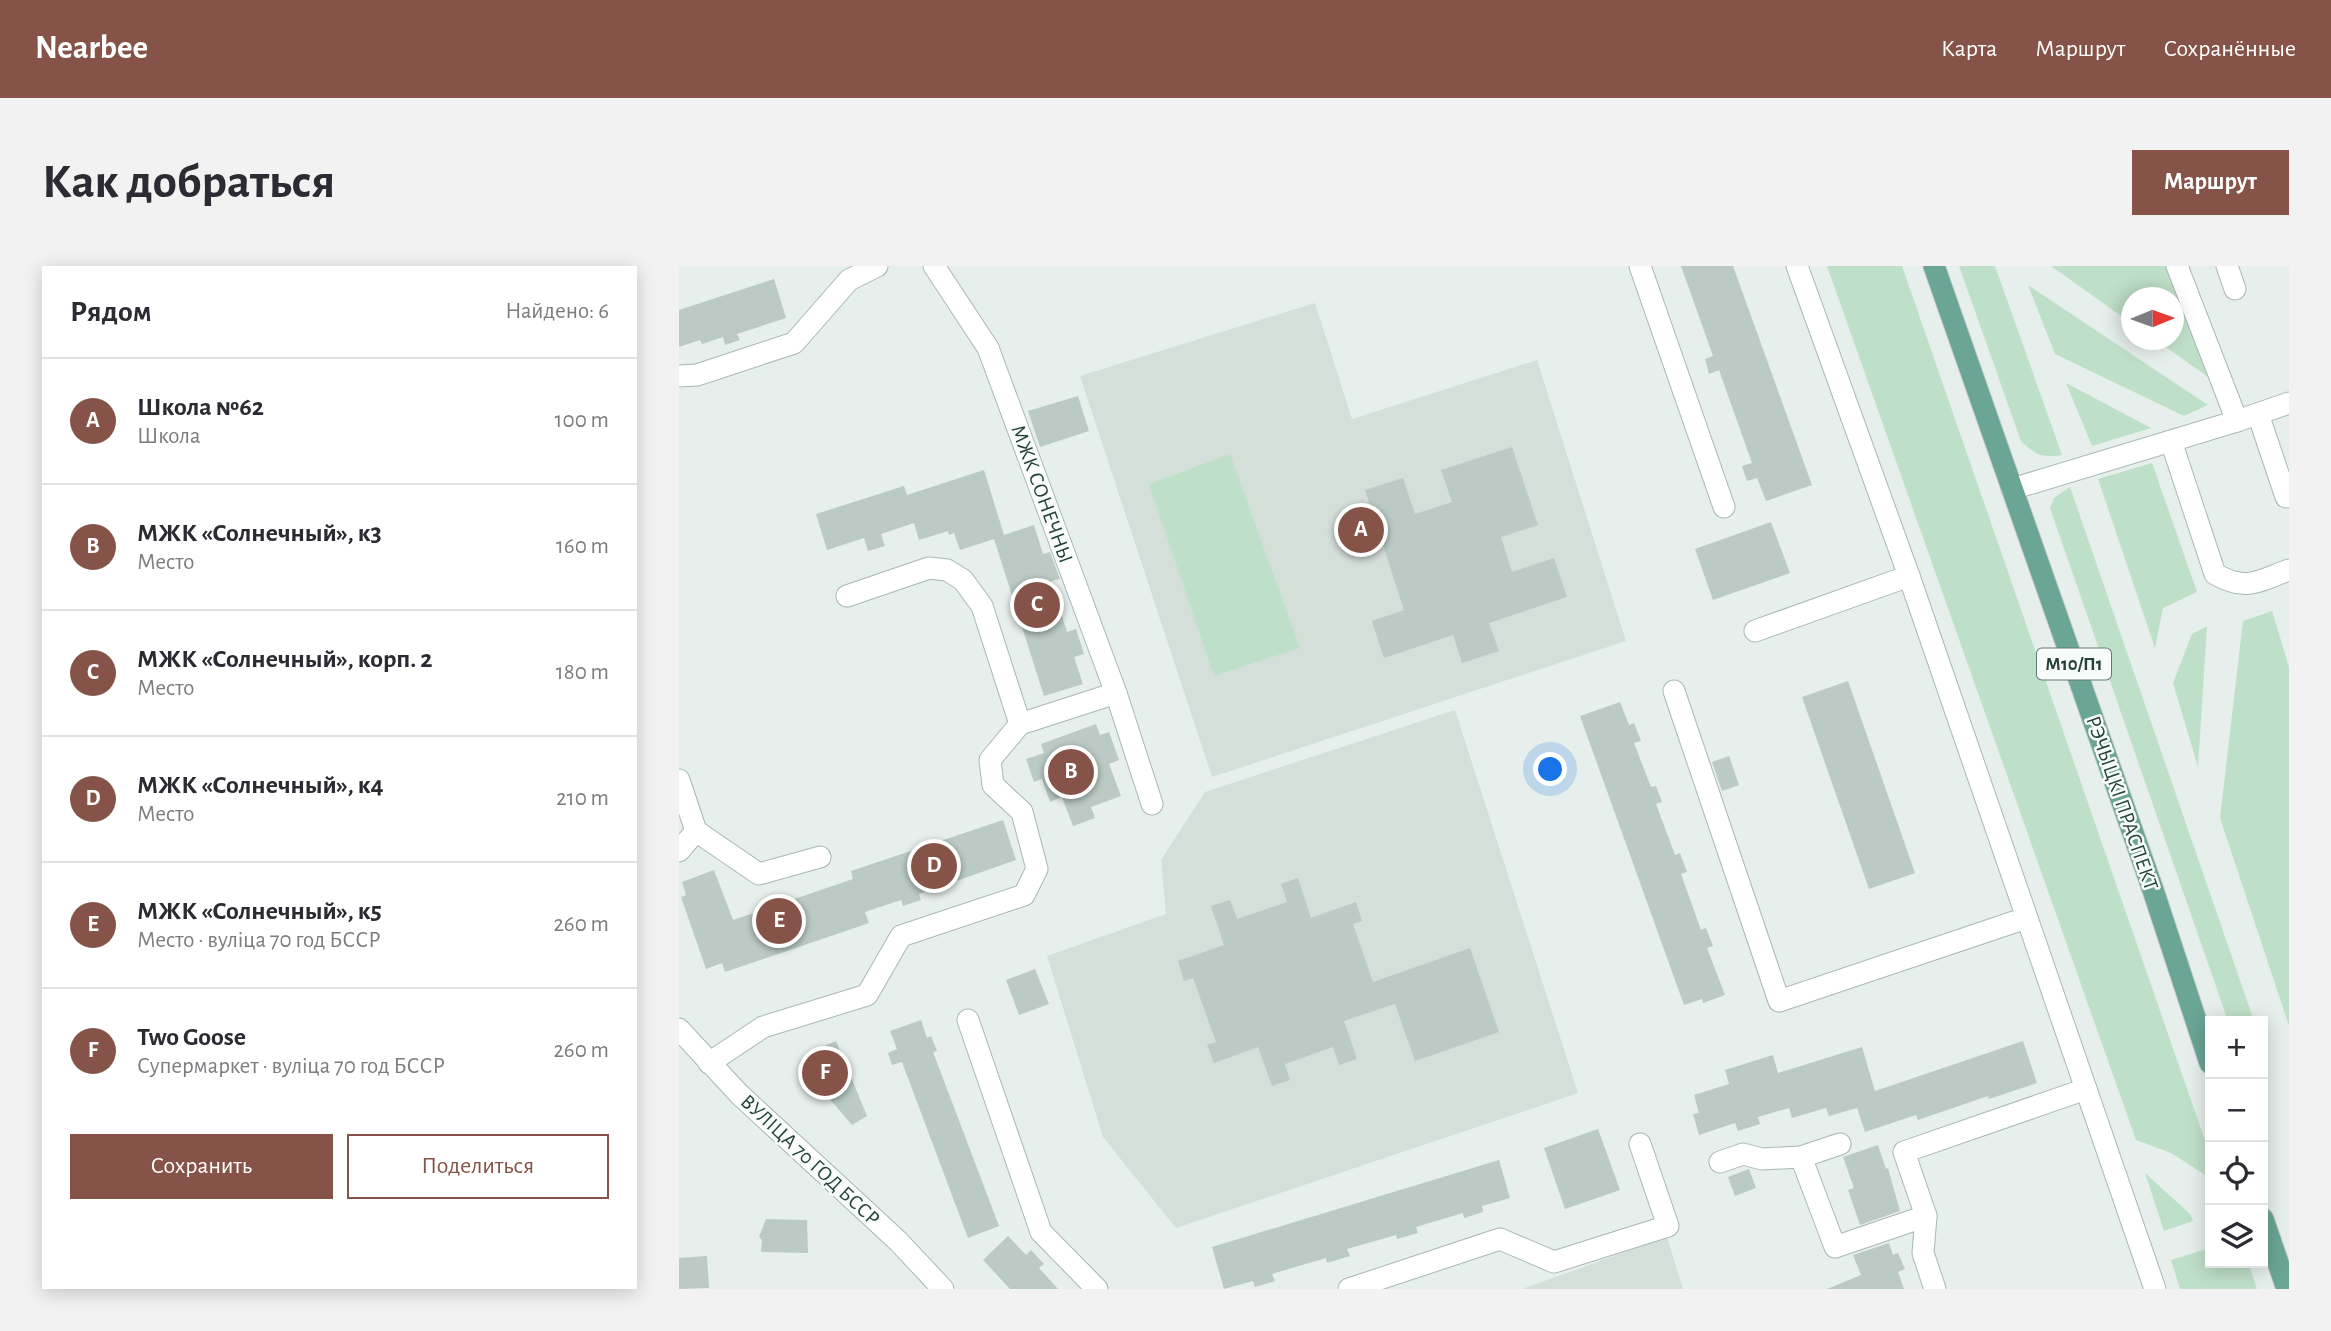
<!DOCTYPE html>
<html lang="ru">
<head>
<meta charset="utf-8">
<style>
	:root { --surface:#fff; --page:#f2f2f3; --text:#2b2b33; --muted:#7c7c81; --line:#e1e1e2; --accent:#855347 }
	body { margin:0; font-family:"Alegreya Sans",sans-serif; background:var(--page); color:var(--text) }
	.controls { position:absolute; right:21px; bottom:21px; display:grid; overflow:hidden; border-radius:0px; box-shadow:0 4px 18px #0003 }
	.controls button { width:63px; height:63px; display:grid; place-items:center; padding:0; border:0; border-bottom:2px solid var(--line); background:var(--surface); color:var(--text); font:35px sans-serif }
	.compass { position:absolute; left:1442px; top:21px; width:63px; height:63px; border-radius:50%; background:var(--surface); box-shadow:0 4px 18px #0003; rotate:89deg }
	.you { position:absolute; left:872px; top:504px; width:24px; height:24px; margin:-18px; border:5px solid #fff; border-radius:50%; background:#1a73e8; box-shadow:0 0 0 10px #1a73e833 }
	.badge { display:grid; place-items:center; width:46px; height:46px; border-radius:50%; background:var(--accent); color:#fff; font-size:23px; font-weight:700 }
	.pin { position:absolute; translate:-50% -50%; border:4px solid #fff; box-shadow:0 2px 7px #0006 }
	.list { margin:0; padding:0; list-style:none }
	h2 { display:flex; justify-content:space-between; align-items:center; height:91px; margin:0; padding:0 28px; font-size:30px }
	h2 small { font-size:23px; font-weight:400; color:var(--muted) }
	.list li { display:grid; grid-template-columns:46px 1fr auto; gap:21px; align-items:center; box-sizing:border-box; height:126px; padding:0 28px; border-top:2px solid var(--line) }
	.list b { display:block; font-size:26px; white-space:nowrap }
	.list p { margin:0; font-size:23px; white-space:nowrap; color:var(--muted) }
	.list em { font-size:23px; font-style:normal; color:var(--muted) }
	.actions { display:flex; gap:14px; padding:21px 28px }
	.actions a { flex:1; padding:16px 0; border:2px solid var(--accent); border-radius:0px; text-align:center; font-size:24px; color:var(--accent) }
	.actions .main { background:var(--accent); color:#fff }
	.icon { flex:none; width:38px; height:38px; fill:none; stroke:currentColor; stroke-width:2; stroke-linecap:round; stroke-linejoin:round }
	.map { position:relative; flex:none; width:1610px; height:1023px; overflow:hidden; border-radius:0px }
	header { display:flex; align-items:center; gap:42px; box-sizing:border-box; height:98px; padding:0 35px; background:var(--accent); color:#fff }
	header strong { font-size:33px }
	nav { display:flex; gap:38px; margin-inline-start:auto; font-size:24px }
	.intro { display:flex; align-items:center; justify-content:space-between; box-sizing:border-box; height:168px; padding:0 42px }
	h1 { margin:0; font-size:49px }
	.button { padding:18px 32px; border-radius:0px; background:var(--accent); color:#fff; font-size:24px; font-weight:700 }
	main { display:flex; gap:42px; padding:0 42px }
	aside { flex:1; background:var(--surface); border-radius:0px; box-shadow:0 4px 18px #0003 }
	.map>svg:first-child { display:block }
	.built { fill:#d4dfda }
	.green { fill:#bfe0c8 }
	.building { fill:#bbcac4 }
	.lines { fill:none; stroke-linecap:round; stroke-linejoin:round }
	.minor-casing { stroke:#a8b8b2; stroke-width:23 }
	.major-casing { stroke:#c2cac8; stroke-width:23 }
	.minor { stroke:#fff; stroke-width:21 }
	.major { stroke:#6aa596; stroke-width:21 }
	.labels { text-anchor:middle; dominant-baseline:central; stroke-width:5; stroke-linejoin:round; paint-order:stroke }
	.shield { fill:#f7fbf9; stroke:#637a73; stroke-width:2 }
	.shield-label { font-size:19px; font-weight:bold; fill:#24423a }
	.street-label { font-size:21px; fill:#24423a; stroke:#f7fbf9 }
</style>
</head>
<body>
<header>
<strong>Nearbee</strong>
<nav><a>Карта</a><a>Маршрут</a><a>Сохранённые</a></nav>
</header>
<div class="intro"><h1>Как добраться</h1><a class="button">Маршрут</a></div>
<main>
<aside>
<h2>Рядом<small>Найдено: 6</small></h2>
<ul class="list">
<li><span class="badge">A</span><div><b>Школа №62</b><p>Школа</p></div><em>100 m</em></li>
<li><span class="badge">B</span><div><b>МЖК «Солнечный», к3</b><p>Место</p></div><em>160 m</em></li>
<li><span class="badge">C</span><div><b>МЖК «Солнечный», корп. 2</b><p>Место</p></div><em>180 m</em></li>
<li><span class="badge">D</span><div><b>МЖК «Солнечный», к4</b><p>Место</p></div><em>210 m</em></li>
<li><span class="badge">E</span><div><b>МЖК «Солнечный», к5</b><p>Место · вуліца 70 год БССР</p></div><em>260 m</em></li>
<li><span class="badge">F</span><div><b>Two Goose</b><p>Супермаркет · вуліца 70 год БССР</p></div><em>260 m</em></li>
</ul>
<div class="actions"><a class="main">Сохранить</a><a>Поделиться</a></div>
</aside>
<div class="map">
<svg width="1610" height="1023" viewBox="0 0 1610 1023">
	<rect width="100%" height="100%" fill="#e6efeb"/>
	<g class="built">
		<polygon points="636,37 673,153 858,94 947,375 533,511 401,110"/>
		<polygon points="776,444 899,827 497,962 424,871 368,690 487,648 482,594 526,526"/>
		<polygon points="988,971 1004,1023 843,1023"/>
	</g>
	<g class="green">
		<polygon points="1148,0 1223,0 1531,889 1531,912 1492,887 1457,874"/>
		<path d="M 1280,0 L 1316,0 L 1383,189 C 1365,192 1355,189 1342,175 Z"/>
		<polygon points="1372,0 1487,0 1529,111 1477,74 1494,74 1494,32 1452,32 1452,57"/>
		<polygon points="1349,19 1529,139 1505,150 1376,88"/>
		<polygon points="1387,117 1472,162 1413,180"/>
		<polygon points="551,188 621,382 535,410 470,218"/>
		<polygon points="1473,197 1518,326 1484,342 1476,382 1419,213"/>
		<polygon points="1391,221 1575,755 1549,755 1371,242 1375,232"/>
		<polygon points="1593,345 1610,401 1610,760 1541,552 1564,355"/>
		<polygon points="1528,360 1519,501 1494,417 1513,368"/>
		<polygon points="1466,907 1511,948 1514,955 1485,965"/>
		<polygon points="1531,982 1531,997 1569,997 1578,1023 1501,1023 1492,994"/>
	</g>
	<g class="building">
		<polygon points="1002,0 1054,0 1133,219 1087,235 1078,212 1068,215 1063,200 1073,197 1040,104 1030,108 1026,93 1034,90"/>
		<polygon points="95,13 107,52 58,68 61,74 46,79 44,71 23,78 21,74 0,81 0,44"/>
		<polygon points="399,130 410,165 361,181 349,145"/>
		<polygon points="833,181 859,259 822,271 833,306 875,292 888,331 810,357 820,385 783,397 774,369 705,392 693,355 725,344 686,224 724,212 736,248 773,236 762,204"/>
		<polygon points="305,204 325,269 355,259 364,288 371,286 381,313 372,315 388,366 397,363 405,388 395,391 404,418 365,430 315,273 281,284 275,267 270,269 269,265 240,274 235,257 202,268 206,280 189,285 185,272 148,284 137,248 225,220 228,229"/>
		<polygon points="1092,256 1111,307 1034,334 1016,283"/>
		<polygon points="1169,415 1236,607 1190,623 1123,431"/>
		<polygon points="941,436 950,459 955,457 962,475 955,477 972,521 977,520 983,536 977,538 996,589 1001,587 1008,606 1002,608 1022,664 1027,662 1034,680 1028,682 1046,729 1024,737 1023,733 1005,739 901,450"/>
		<polygon points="417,458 421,469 430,466 440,494 430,498 442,530 412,541 416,552 394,560 383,531 371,536 363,513 355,516 347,493 365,487 362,478"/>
		<polygon points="1050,490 1060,519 1043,525 1033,496"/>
		<polygon points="324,554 337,594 240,628 242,634 224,640 222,634 186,646 190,657 46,706 43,697 27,703 2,631 7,629 3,616 35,604 54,654 174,613 172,605"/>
		<polygon points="619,612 632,652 677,636 683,655 674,658 694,716 791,682 820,766 736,795 716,738 665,755 678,793 660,799 654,781 606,798 611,814 593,820 579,781 535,797 528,779 537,776 514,712 505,715 499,695 545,679 532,640 551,634 558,653 608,636 602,618"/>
		<polygon points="356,703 370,738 340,749 327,714"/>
		<polygon points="242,754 248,772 252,770 258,785 254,786 320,960 289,972 223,796 213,799 209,787 218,783 211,765"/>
		<polygon points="157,775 188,850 173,859 120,797 127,788"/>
		<polygon points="1344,775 1358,817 1310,833 1309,830 1239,854 1237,849 1186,866 1178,842 1150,850 1147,842 1113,852 1110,842 1079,851 1081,858 1059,865 1056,857 1020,869 1014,848 1020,847 1015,829 1050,818 1046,804 1094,789 1099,807 1183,781 1196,825"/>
		<polygon points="919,863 941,924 886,943 865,882"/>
		<polygon points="1199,879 1207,903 1209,902 1221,945 1181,959 1169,924 1175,922 1164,891"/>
		<polygon points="820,894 831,932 803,940 804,946 785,952 784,947 737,961 739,967 718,973 717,969 668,983 671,990 648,997 647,992 593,1008 596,1015 576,1021 574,1015 545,1023 533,981"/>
		<polygon points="1070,903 1077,922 1056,930 1049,911"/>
		<polygon points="87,953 128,954 129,987 82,986 83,974 80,971"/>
		<polygon points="329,970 347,989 352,984 365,998 360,1002 379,1023 331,1023 304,994"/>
		<polygon points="1210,977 1214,989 1219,987 1226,1003 1219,1006 1225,1023 1148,1023 1182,1009 1174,989"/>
		<polygon points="28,990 30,1022 0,1023 0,992"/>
	</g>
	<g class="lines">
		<g class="minor-casing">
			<g id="minor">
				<polyline points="961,0 1045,241"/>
				<polyline points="1118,0 1230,310 1476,1023"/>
				<polyline points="1498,0 1558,155"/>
				<polyline points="1548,0 1556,23"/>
				<polyline points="0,110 18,109 115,77 170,14 198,0"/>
				<polyline points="1579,148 1607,231"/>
				<path d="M 1492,175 L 1536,308 C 1568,326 1579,315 1610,304"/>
				<polyline points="1333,223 1558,155 1610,137"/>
				<polyline points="168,330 250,302 268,304 284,314 303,340 341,458"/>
				<polyline points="1076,365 1230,310"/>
				<polyline points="995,425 1100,735 1347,652"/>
				<polyline points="437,427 473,538"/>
				<polyline points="0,514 17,565 80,608 141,591"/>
				<polyline points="0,585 17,565"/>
				<polyline points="289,754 362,966 418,1023"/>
				<polyline points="0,763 60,828 219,975 264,1023"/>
				<polyline points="30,797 84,761 188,729 222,670 345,629 358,603 343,546 314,519 311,494 341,458 437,427 309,82 255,0"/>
				<polyline points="1122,891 1156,981 1247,950"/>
				<polyline points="1041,896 1064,888 1083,893 1122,891 1161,878"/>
				<polyline points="670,1023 821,973 875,996 989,960 961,878"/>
				<polyline points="1256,1023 1244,987 1247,950 1225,886 1407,823"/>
			</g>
		</g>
		<g class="major-casing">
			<g id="major">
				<polyline points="1255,0 1474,624 1531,797"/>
				<polyline points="1584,953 1608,1023"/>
			</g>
		</g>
		<use href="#minor" class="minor"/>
		<use href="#major" class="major"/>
	</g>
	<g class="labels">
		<rect class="shield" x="1358" y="382.5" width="74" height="31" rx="5"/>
		<g class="shield-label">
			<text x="1395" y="398">М10/П1</text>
		</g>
		<g class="street-label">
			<text transform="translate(363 228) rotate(70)">МЖК СОНЕЧНЫ</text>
			<text transform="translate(1443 537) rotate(71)">РЭЧЫЦКІ ПРАСПЕКТ</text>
			<text transform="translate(131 894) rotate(43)">ВУЛІЦА 70 ГОД БССР</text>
		</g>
	</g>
</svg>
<div class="controls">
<button>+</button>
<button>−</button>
<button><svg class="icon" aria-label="locate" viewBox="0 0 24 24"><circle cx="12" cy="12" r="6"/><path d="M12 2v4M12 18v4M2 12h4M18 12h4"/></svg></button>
<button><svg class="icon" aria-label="layers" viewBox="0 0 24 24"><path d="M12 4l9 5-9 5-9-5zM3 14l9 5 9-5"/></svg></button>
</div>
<svg class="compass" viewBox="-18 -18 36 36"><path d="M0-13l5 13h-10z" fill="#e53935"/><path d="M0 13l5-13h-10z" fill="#7c7c81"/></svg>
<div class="you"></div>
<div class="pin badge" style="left:682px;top:264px">A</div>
<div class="pin badge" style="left:392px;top:506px">B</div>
<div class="pin badge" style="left:358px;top:339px">C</div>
<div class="pin badge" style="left:255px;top:600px">D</div>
<div class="pin badge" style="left:100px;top:655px">E</div>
<div class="pin badge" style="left:146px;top:807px">F</div>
</div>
</main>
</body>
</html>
